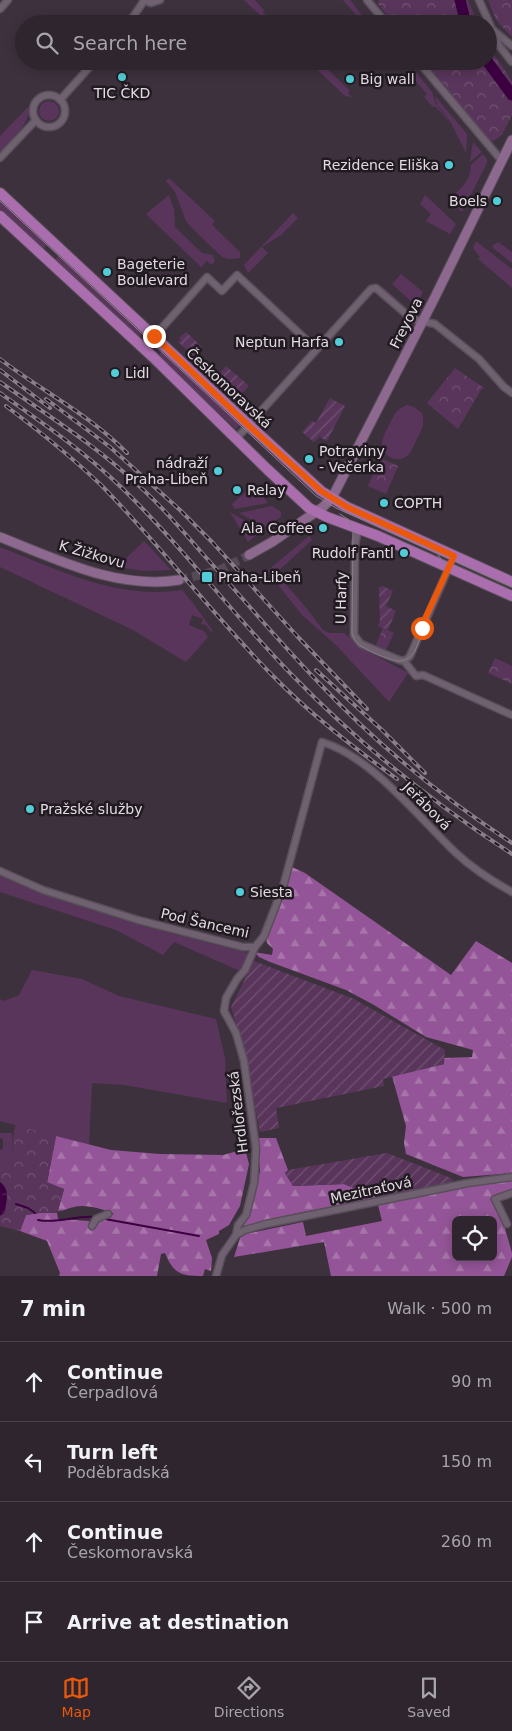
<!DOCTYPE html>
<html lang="en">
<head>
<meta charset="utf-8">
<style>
	:root { --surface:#2e252e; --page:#362d36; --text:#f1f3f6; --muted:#a7a5aa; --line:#49424a; --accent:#ea580c }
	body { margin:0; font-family:"DejaVu Sans",sans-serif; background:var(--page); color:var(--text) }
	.controls { position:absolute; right:15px; bottom:15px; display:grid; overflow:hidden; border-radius:8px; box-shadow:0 2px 12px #0003 }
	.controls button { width:45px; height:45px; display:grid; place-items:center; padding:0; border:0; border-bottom:1px solid var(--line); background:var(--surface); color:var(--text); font:25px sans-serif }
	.stop { position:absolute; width:15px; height:15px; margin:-11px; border:4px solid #ea580c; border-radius:50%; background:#fff }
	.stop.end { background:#ea580c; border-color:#fff; box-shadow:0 1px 5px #0008 }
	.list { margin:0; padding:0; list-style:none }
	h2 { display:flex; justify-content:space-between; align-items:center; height:65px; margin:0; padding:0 20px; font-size:21px }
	h2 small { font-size:16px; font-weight:400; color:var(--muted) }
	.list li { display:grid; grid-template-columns:32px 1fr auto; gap:15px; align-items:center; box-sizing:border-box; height:80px; padding:0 20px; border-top:1px solid var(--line) }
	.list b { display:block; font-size:19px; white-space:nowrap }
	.list p { margin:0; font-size:16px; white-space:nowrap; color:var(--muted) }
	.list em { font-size:16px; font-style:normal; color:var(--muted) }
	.icon { flex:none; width:28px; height:28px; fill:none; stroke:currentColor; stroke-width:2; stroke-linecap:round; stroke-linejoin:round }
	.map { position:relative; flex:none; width:512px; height:1276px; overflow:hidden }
	.search { position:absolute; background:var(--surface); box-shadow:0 2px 12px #0003; left:15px; right:15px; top:15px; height:55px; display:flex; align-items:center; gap:12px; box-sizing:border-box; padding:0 18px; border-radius:28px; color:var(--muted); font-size:19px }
	.sheet { height:385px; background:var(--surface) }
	nav { display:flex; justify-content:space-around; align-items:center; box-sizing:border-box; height:70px; border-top:1px solid var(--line); background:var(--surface); font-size:14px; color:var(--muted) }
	nav a { display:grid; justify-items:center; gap:2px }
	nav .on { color:var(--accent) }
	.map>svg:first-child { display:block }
	.grass { fill:#59355b }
	.forest { fill:url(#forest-firs); fill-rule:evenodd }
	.park { fill:url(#park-crowns) }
	.garden { fill:url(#garden-furrows) }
	.water { fill:url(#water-ripples) }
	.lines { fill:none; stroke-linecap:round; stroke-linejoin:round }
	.stream { stroke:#3c0041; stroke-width:2 }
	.river { stroke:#3c0041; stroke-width:11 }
	.secondary-tunnel { stroke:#574a57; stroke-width:9; stroke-dasharray:9 4.5; stroke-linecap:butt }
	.minor-casing { stroke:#594f5a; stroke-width:9 }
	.secondary-casing { stroke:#594f5a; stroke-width:11 }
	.primary-casing { stroke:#594f5a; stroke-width:12 }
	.minor { stroke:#6f6170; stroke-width:6 }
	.secondary { stroke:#8d688f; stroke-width:9 }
	.primary { stroke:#aa6eae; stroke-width:10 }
	.tram { stroke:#8a7e8a; stroke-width:1 }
	.rail-casing { stroke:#8a7e8a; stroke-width:4 }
	.rail { stroke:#211b21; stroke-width:2; stroke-dasharray:5.5; stroke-linecap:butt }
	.route { stroke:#ea580c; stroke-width:6 }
	.poi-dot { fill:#52ccd6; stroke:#211b21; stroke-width:2 }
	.labels { text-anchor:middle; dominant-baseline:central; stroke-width:5; stroke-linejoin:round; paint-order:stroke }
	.poi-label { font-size:14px; fill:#e3dae3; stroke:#211b21; text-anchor:start }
	.street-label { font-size:14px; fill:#e3dae3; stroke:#211b21 }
</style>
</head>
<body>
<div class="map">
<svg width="512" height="1276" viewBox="0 0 512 1276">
	<defs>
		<pattern id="forest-firs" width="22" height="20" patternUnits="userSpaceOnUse" patternTransform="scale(1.25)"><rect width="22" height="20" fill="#935597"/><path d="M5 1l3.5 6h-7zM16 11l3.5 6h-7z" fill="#a775aa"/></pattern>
		<pattern id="park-crowns" width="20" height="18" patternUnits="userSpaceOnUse" patternTransform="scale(1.25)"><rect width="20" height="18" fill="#59355b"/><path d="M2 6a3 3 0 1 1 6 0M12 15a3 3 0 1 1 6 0" fill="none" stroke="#715272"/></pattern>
		<pattern id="garden-furrows" width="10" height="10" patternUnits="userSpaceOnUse" patternTransform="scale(1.25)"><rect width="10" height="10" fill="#59355b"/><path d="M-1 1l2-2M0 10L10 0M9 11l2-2" fill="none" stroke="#715272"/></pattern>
		<pattern id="water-ripples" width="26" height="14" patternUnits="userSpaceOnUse" patternTransform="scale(1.25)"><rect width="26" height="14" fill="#3c0041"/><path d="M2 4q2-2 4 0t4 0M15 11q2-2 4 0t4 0" fill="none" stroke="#58255c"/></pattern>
	</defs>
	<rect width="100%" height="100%" fill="#3e313e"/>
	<g class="grass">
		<polygon points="244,0 255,0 264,10 263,12 270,20 273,17 280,24 269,24"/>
		<polygon points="343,0 350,0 369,24 364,24"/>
		<polygon points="308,61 319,61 350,91 348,93 352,97 345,96"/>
		<polygon points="398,61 407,61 432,92 436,104 450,123 435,106 433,107 424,97 427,94"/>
		<polygon points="435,96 467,134 466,153 451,123 437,104"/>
		<circle cx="49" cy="111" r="10"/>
		<path d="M 28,107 L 30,111 C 26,126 11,141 0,152 L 0,136 Z"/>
		<polygon points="473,142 482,152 470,162"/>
		<path d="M 483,154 L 487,159 L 487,163 L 462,212 L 451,200 L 451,198 C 461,189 471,180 471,165 Z"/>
		<polygon points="169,178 215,221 212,225 240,252 240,258 229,259 222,257 193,229 186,221 175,192 166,181"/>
		<polygon points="169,195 174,209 175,227 202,253 213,255 215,262 211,265 207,261 201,267 146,214"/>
		<polygon points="425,195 456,224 450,234 426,221 431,214 420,204"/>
		<polygon points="0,199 48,244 42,250 0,211"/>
		<polygon points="293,213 298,218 281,235 262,247 268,253 248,273 244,265"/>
		<polygon points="476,241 512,269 512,288 478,259 480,257 473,248"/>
		<polygon points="498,242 512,252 512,263 493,248 492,246"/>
		<polygon points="60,254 144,332 138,338 54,261"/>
		<polygon points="401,274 423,292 413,312 410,314 381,289 383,287 409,311 413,303 392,284"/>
		<polygon points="163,350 242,423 236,429 158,356"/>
		<path d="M 407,405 L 414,407 L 422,413 C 426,425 420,432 415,443 C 413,447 411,453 407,456 C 396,464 382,456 382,443 C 383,435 388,428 391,421 C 395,413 398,408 407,405 Z"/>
		<polygon points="256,489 268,503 235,509 233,507 232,504 248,490 251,493"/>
		<polygon points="272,506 281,512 281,517 275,521 272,521 265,527 239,513"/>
		<polygon points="230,512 261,530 261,531 248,542"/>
		<polygon points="309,536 312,540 276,573 308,610 323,630 329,633 344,633 362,648 408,673 389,702 337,646 302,615 267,571"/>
		<polygon points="144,541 171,570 144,571 117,567"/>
		<path d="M 0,547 C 59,570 117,600 182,590 L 193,603 L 213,631 L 211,632 L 206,625 L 201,624 L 203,619 L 192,615 L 189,625 L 204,631 L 208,637 L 186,662 L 133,630 L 0,567 Z"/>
		<polygon points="0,876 39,893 132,923 249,953 240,971 174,942 163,955 116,930 0,892"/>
		<polygon points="32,970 82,979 119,996 216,1019 225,1058 227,1103 124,1085 92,1083 89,1145 0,1121 0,999 4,1001 19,995"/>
		<polygon points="0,1133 12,1133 13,1157 10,1163 0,1163 0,1150 3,1149 3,1139 0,1138"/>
	</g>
	<g class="forest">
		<polygon points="292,867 305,873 451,975 476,941 512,963 512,1173 463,1177 406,1154 404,1143 406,1126 392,1076 444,1064 444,1058 472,1057 473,1050 426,1037 374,1005 346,990 270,962 259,957 254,952 272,955 273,949 267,943 266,937"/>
		<path d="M 56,1136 L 111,1150 L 160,1154 L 223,1155 L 245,1149 L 249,1164 L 240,1206 L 229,1225 L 219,1231 L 219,1234 L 206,1240 L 212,1258 L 211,1271 L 205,1269 L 203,1276 C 182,1276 174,1275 165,1253 L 161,1254 L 157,1276 L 59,1276 L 60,1273 L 47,1241 L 20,1231 L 26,1215 L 39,1213 L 57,1213 L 58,1219 L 89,1221 L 94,1229 L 98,1221 L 114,1214 C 103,1209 86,1204 74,1207 C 68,1208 64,1211 58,1211 L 64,1189 L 47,1183 Z"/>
		<polygon points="257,1138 276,1138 288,1170 285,1173 293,1186 344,1184 379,1198 298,1213 243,1227 255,1196 260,1171"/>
		<path d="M 512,1181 L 512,1189 L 490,1199 L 504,1225 L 512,1253 L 512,1257 L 504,1276 L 331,1276 L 324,1242 L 234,1257 L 241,1235 L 303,1222 L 306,1236 L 382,1221 L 378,1205 L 467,1186 ZM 456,1220 L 493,1220 L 493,1257 L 456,1257 Z"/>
	</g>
	<g class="park">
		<polygon points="379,0 468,0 478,24 394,24 378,4"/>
		<polygon points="488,0 512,0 512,37 496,20"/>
		<polygon points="488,46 512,81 512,115 502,135 493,141 486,137 425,61 488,61"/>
		<polygon points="455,368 484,388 481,390 458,429 427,403"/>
		<polygon points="380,458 398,466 386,494 368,486"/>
		<polygon points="383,628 394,633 386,650 376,645"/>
		<polygon points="495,658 512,666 512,684 488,673"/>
		<path d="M 16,1125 L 56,1136 L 47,1182 L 64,1189 L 57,1213 L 39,1213 L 26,1215 L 20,1231 L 0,1226 L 0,1163 L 10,1163 C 16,1151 10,1138 16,1125 Z"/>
	</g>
	<g class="garden">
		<polygon points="186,332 202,347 193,356 177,341 179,342 181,340 179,338"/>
		<polygon points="226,366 249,386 237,398 216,378"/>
		<polygon points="330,398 345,406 327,441 321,438 320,436 314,442 302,432 312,421 316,423"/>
		<polygon points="383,586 393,591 386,606 396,611 388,630 378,626 380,621 379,587"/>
		<polygon points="254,961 354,999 445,1050 444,1064 383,1079 384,1086 276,1108 279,1128 260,1132 242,1043 231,1007"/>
		<polygon points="387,1153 446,1176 453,1179 452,1183 379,1198 344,1184 293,1186 285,1173 288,1170"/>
	</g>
	<path class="water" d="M 0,1182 C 11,1190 6,1201 5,1212 L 0,1216 Z"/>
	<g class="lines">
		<g class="stream">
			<polyline points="16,1204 28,1208 35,1213"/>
			<polyline points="105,1219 199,1236"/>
			<path d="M 38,1220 C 58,1224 76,1215 95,1217"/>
		</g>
		<g class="river">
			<polyline points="460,0 466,24"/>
			<polyline points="487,61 512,95"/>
		</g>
		<polyline class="secondary-tunnel" points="179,580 220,570 249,555"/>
		<g class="minor-casing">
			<g id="minor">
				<polyline points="143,0 151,3 160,0"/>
				<polyline points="367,0 387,24"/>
				<polyline points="479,0 500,47 512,62"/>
				<polyline points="0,9 8,0"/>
				<polyline points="128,24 144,1"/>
				<polyline points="493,30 512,46"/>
				<polyline points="418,61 502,161"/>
				<circle cx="49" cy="111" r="16"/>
				<polyline points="60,100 95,61"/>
				<polyline points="0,158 36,120"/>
				<polyline points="142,347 160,330 207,277 222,291 237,275 316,349"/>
				<polyline points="236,439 371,289 376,288 412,319 435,324 479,359 504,387 512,393"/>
				<polyline points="358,528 355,546 354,635 361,644 399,660 405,661 410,656 454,556"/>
				<polyline points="404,661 416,676 423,675 512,715"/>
				<polyline points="0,871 43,890 138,920 243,947 255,947"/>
				<polyline points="507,1224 495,1199 512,1193"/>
				<polyline points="92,1226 96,1219 108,1214"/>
				<polyline points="236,1235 245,1230 266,1224 468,1183 512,1177"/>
				<path d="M 216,1276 L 222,1255 L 236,1235 L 238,1225 L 246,1215 L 254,1183 L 256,1148 L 244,1061 L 236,1033 L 224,1011 L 226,998 L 237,979 L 245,970 L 255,947 L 264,936 L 283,887 L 322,742 C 372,757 418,817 456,853 C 473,869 492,881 512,892"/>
			</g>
		</g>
		<g class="secondary-casing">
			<g id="secondary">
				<path d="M 0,537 C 56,559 117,590 179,580"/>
				<polyline points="249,555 272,542 323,507 332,498 435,297 512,140"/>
			</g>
		</g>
		<g class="primary-casing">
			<g id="primary">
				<polyline points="0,193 249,425 321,491 347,507 512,582"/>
				<polyline points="0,216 153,357 267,469 309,508 327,517 378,536 512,596"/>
			</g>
		</g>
		<use href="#minor" class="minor"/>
		<use href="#secondary" class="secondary"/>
		<use href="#primary" class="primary"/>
		<g class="tram">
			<polyline points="0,201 316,496 336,508 512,587"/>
			<path d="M 340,514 L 349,520 L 353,531 L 352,633 C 353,637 355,641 358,644 C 364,649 390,661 399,661 C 406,661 411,657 415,651 L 446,574 L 445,564 L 438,555"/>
		</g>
		<g class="rail-casing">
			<g id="rail">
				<path d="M 0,359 C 42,391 90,415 127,453"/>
				<polyline points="0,370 50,408"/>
				<path d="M 0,382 C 47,415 97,446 139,486 C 162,506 181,529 201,552 C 241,596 279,642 320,684 C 377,745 442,797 512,843"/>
				<path d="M 0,393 C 43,423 85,452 122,488 C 183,547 233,615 292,675 C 358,743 433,803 512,854"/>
				<polyline points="46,399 110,447 180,510 213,543 297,636 367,709"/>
				<path d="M 6,406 C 39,431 72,457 102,486 C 161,546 212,614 272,675 C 310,714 353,747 397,779"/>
				<polyline points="316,670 382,730 425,773"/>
			</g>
		</g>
		<use href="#rail" class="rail"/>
	</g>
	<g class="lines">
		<polyline class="route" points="154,336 249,426 321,491 347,507 454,556 424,621 422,628"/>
	</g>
	<g class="poi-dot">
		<circle cx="122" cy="77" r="5"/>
		<circle cx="350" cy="79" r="5"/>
		<circle cx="449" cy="165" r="5"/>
		<circle cx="497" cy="201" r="5"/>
		<circle cx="107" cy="272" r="5"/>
		<circle cx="339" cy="342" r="5"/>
		<circle cx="115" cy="373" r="5"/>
		<circle cx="309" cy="459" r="5"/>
		<circle cx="218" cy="471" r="5"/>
		<circle cx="237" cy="490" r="5"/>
		<circle cx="384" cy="503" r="5"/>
		<circle cx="323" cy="528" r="5"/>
		<circle cx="404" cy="553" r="5"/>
		<rect x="201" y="571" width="12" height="12" rx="2.5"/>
		<circle cx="30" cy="809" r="5"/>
		<circle cx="240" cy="892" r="5"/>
	</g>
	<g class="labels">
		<g class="poi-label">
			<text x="360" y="79">Big wall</text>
			<text x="122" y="93" text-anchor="middle">TIC ČKD</text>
			<text x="439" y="165" text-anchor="end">Rezidence Eliška</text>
			<text x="487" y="201" text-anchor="end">Boels</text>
			<text x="117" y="264">Bageterie<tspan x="117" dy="16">Boulevard</tspan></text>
			<text x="329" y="342" text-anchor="end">Neptun Harfa</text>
			<text x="125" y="373">Lidl</text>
			<text x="319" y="451">Potraviny<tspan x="319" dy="16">- Večerka</tspan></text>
			<text x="208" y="463" text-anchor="end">nádraží<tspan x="208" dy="16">Praha-Libeň</tspan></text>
			<text x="247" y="490">Relay</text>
			<text x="394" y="503">COPTH</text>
			<text x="313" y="528" text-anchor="end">Ala Coffee</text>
			<text x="394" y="553" text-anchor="end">Rudolf Fantl</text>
			<text x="218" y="577">Praha-Libeň</text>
			<text x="40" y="809">Pražské služby</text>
			<text x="250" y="892">Siesta</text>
		</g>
		<g class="street-label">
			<text transform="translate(406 323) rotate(-63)">Freyova</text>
			<text transform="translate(229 388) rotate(43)">Českomoravská</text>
			<text transform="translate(92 554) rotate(16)">K Žižkovu</text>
			<text transform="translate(341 598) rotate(-89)">U Harfy</text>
			<text transform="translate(427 806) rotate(45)">Jeřábová</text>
			<text transform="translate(205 923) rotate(13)">Pod Šancemi</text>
			<text transform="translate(238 1112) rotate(-97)">Hrdlořezská</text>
			<text transform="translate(371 1190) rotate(-12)">Mezitraťová</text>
		</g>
	</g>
</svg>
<div class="controls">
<button><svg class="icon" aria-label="locate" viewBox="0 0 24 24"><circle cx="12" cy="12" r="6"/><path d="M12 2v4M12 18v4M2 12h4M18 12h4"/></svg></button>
</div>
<div class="stop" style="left:422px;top:628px"></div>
<div class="stop end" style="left:154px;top:336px"></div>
<div class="search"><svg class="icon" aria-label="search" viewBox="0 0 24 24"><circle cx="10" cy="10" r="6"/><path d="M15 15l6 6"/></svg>Search here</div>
</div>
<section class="sheet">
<h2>7 min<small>Walk · 500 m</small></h2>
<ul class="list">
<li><svg class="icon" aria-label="ahead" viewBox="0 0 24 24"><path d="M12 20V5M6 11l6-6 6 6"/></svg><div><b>Continue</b><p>Čerpadlová</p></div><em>90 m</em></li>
<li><svg class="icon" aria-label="left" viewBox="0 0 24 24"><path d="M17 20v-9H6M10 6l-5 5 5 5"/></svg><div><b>Turn left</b><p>Poděbradská</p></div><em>150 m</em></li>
<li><svg class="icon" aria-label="ahead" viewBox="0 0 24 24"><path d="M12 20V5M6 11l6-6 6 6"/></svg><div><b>Continue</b><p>Českomoravská</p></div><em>260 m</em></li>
<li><svg class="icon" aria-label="arrive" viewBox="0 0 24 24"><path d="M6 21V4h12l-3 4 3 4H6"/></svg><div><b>Arrive at destination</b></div></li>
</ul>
</section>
<nav>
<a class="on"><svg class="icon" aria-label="map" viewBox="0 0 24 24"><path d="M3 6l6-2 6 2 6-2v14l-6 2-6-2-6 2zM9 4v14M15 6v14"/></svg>Map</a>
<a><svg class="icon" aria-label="directions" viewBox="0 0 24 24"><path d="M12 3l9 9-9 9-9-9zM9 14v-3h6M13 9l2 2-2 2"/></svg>Directions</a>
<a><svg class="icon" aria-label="saved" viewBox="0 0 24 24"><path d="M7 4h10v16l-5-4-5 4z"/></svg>Saved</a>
</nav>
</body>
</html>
